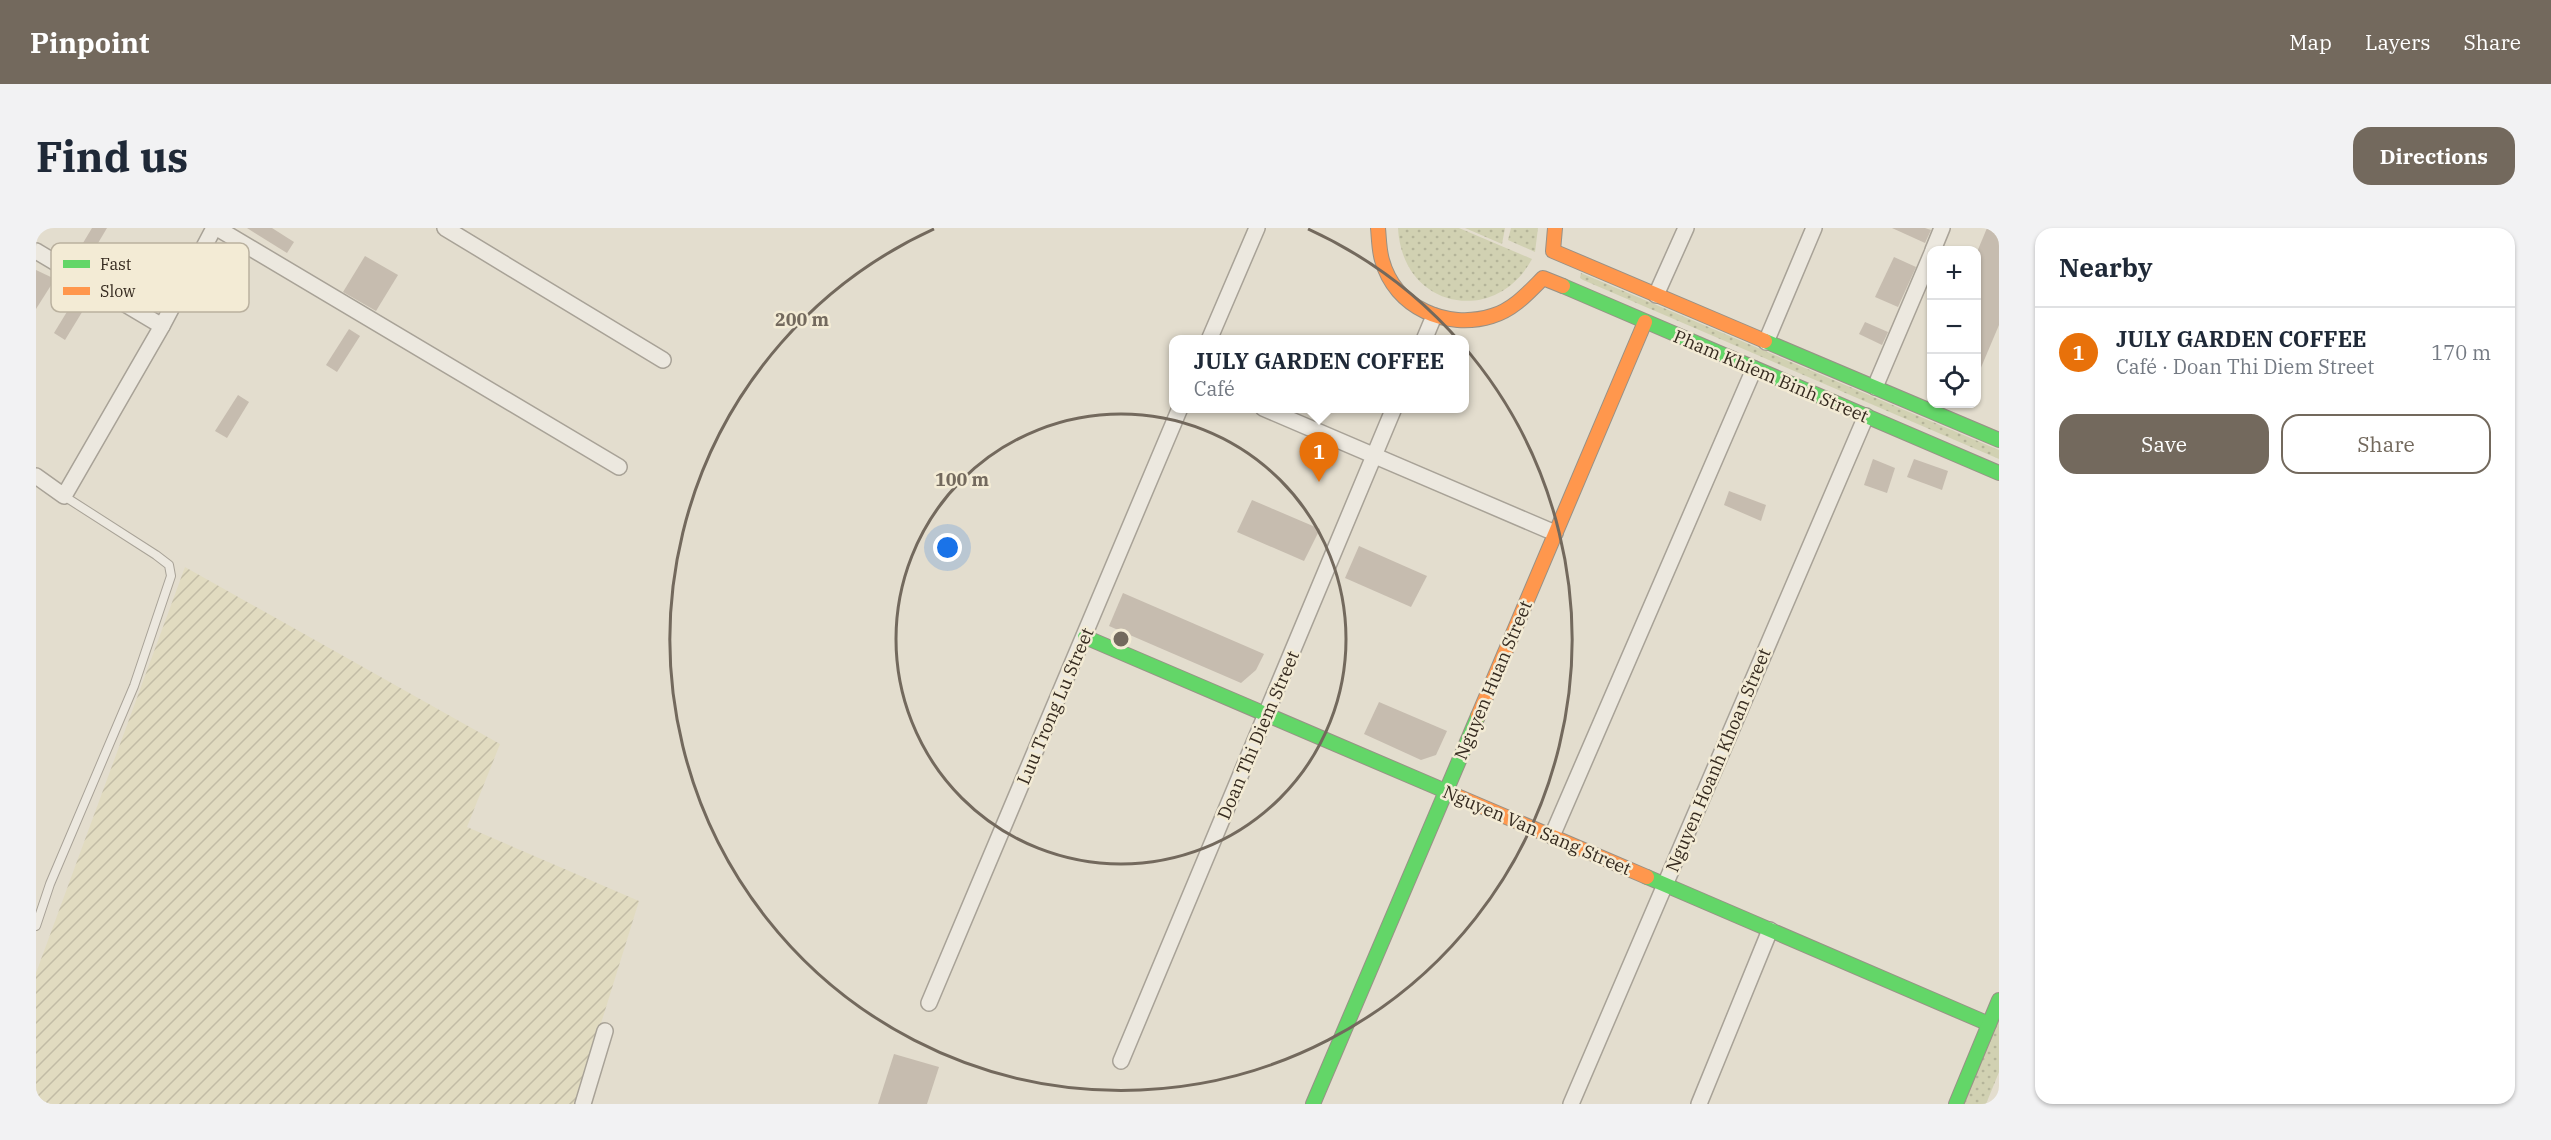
<!DOCTYPE html>
<html lang="en">
<head>
<meta charset="utf-8">
<style>
	:root { --surface:#fff; --page:#f2f2f3; --text:#1f2937; --muted:#747a83; --line:#e0e1e3; --accent:#73695d }
	body { margin:0; font-family:"IBM Plex Serif",serif; background:var(--page); color:var(--text) }
	.controls { position:absolute; right:18px; top:18px; display:grid; overflow:hidden; border-radius:12px; box-shadow:0 2px 4px #0004 }
	.controls button { width:54px; height:54px; display:grid; place-items:center; padding:0; border:0; border-bottom:2px solid var(--line); background:var(--surface); color:var(--text); font:30px sans-serif }
	.you { position:absolute; left:912px; top:320px; width:21px; height:21px; margin:-15px; border:4px solid #fff; border-radius:50%; background:#1a73e8; box-shadow:0 0 0 9px #1a73e833 }
	.badge { display:grid; place-items:center; width:39px; height:39px; border-radius:50%; background:var(--accent); color:#fff; font-size:20px; font-weight:700 }
	.pin { position:absolute; translate:-50% -50px; filter:drop-shadow(0 2px 3px #0008) }
	.pin::after { content:''; position:absolute; top:32px; width:21px; height:18px; background:inherit; clip-path:polygon(0 0,100% 0,50% 100%) }
	.popup { position:absolute; left:1133px; top:107px; width:300px; height:78px; box-sizing:border-box; display:grid; place-content:center; border-radius:12px; background:var(--surface); filter:drop-shadow(0 2px 4px #0005); font-size:20px; white-space:nowrap; color:var(--muted) }
	.popup b { font-size:22px; color:var(--text) }
	.popup::after { content:''; position:absolute; left:50%; top:100%; margin-left:-12px; border:12px solid transparent; border-top-color:var(--surface) }
	.list { margin:0; padding:0; list-style:none }
	h2 { display:flex; justify-content:space-between; align-items:center; height:78px; margin:0; padding:0 24px; font-size:26px }
	h2 small { font-size:20px; font-weight:400; color:var(--muted) }
	.list li { display:grid; grid-template-columns:39px 1fr auto; gap:18px; align-items:center; box-sizing:border-box; height:90px; padding:0 24px; border-top:2px solid var(--line) }
	.list b { display:block; font-size:22px; white-space:nowrap }
	.list p { margin:0; font-size:20px; white-space:nowrap; color:var(--muted) }
	.list em { font-size:20px; font-style:normal; color:var(--muted) }
	.actions { display:flex; gap:12px; padding:18px 24px }
	.actions a { flex:1; padding:14px 0; border:2px solid var(--accent); border-radius:18px; text-align:center; font-size:21px; color:var(--accent) }
	.actions .main { background:var(--accent); color:#fff }
	.icon { flex:none; width:33px; height:33px; fill:none; stroke:currentColor; stroke-width:2; stroke-linecap:round; stroke-linejoin:round }
	.map { position:relative; flex:none; width:1963px; height:876px; overflow:hidden; border-radius:18px }
	header { display:flex; align-items:center; gap:36px; box-sizing:border-box; height:84px; padding:0 30px; background:var(--accent); color:#fff }
	header strong { font-size:28px }
	nav { display:flex; gap:33px; margin-inline-start:auto; font-size:21px }
	.intro { display:flex; align-items:center; justify-content:space-between; box-sizing:border-box; height:144px; padding:0 36px }
	h1 { margin:0; font-size:42px }
	.button { padding:15px 27px; border-radius:18px; background:var(--accent); color:#fff; font-size:21px; font-weight:700 }
	main { display:flex; gap:36px; padding:0 36px }
	aside { flex:1; background:var(--surface); border-radius:18px; box-shadow:0 2px 4px #0004 }
	.map>svg:first-child { display:block }
	.farmland { fill:url(#farmland-furrows) }
	.grass { fill:url(#grass-dots) }
	.building { fill:#c6bcaf }
	.lines { fill:none; stroke-linecap:round; stroke-linejoin:round }
	.lane-casing { stroke:#a8a297; stroke-width:10 }
	.street-casing { stroke:#a8a297; stroke-width:18 }
	.fast-casing { stroke:#989186; stroke-width:16 }
	.slow-casing { stroke:#989186; stroke-width:16 }
	.lane { stroke:#ece8df; stroke-width:8 }
	.street { stroke:#ece8df; stroke-width:15 }
	.fast { stroke:#63d668; stroke-width:14 }
	.slow { stroke:#ff974d; stroke-width:14 }
	.ring { fill:none; stroke:#73695d; stroke-width:3 }
	.labels { text-anchor:middle; dominant-baseline:central; stroke-width:5; stroke-linejoin:round; paint-order:stroke }
	.street-label { font-size:18px; fill:#362b20; stroke:#f3ebd5 }
	.key { fill:#f3ebd5; stroke:#bab19f; stroke-width:1.5 }
	.key-label { font-size:16px; fill:#362b20 }
	.centre { fill:#73695d; stroke:#f3ebd5; stroke-width:3 }
	.ring-label { font-size:18px; text-anchor:middle; font-weight:bold; fill:#73695d; stroke:#f3ebd5; stroke-width:5; stroke-linejoin:round; paint-order:stroke }
</style>
</head>
<body>
<header>
<strong>Pinpoint</strong>
<nav><a>Map</a><a>Layers</a><a>Share</a></nav>
</header>
<div class="intro"><h1>Find us</h1><a class="button">Directions</a></div>
<main>
<div class="map">
<svg width="1963" height="876" viewBox="0 0 1963 876">
	<defs>
		<pattern id="farmland-furrows" width="10" height="10" patternUnits="userSpaceOnUse" patternTransform="scale(1.5)"><rect width="10" height="10" fill="#e1dbc0"/><path d="M-1 1l2-2M0 10L10 0M9 11l2-2" fill="none" stroke="#c2bca5"/></pattern>
		<pattern id="grass-dots" width="8" height="8" patternUnits="userSpaceOnUse" patternTransform="scale(1.5)"><rect width="8" height="8" fill="#d1d1b2"/><path d="M2 2h.1M6 6h.1" fill="none" stroke="#b4b499" stroke-width="1.8" stroke-linecap="round"/></pattern>
	</defs>
	<rect width="100%" height="100%" fill="#e3ddce"/>
	<polygon class="farmland" points="149,339 464,516 431,599 603,673 540,876 0,876 0,745"/>
	<g class="grass">
		<path d="M 1362,0 L 1423,0 L 1496,31 C 1459,99 1366,81 1362,0 Z"/>
		<polygon points="1429,0 1469,0 1466,16"/>
		<polygon points="1475,0 1502,0 1499,24 1472,12"/>
		<polygon points="1545,45 1963,222 1963,231 1547,52 1544,50"/>
		<polygon points="1963,791 1963,844 1950,876 1928,876"/>
	</g>
	<g class="building">
		<polygon points="56,0 71,0 49,37 38,30"/>
		<polygon points="211,0 236,0 258,14 251,25"/>
		<polygon points="1856,0 1889,0 1895,2 1889,15"/>
		<polygon points="1951,0 1963,0 1963,97 1941,149 1941,24"/>
		<polygon points="329,28 362,47 340,83 307,64"/>
		<polygon points="1858,29 1880,39 1862,79 1839,69"/>
		<polygon points="0,42 19,51 0,81"/>
		<polygon points="40,69 51,76 29,112 18,105"/>
		<polygon points="1829,94 1852,104 1846,117 1823,106"/>
		<polygon points="313,101 324,108 301,144 290,137"/>
		<polygon points="202,167 213,174 191,210 179,203"/>
		<polygon points="1837,231 1859,240 1851,265 1828,257"/>
		<polygon points="1878,231 1912,243 1906,262 1871,249"/>
		<polygon points="1693,263 1730,277 1725,293 1688,277"/>
		<polygon points="1216,272 1284,301 1268,333 1201,304"/>
		<polygon points="1323,318 1391,348 1375,379 1309,350"/>
		<polygon points="1087,365 1228,426 1220,442 1205,455 1073,398"/>
		<polygon points="1343,474 1411,503 1400,527 1385,532 1328,506"/>
		<polygon points="858,826 903,839 891,876 842,876"/>
	</g>
	<g class="lines">
		<g class="lane-casing">
			<polyline id="lane" points="0,698 14,656 98,458 135,348 133,337 120,327 28,268"/>
		</g>
		<g class="street-casing">
			<g id="street">
				<polyline points="181,0 583,239"/>
				<polyline points="409,0 627,132"/>
				<polyline points="1897,22 1906,0"/>
				<polyline points="0,23 126,98"/>
				<polyline points="1620,67 1650,0"/>
				<polyline points="1173,112 1221,0"/>
				<polyline points="1388,112 1398,88"/>
				<polyline points="1730,114 1778,0"/>
				<polyline points="1839,159 1896,25"/>
				<polyline points="1227,180 1519,305"/>
				<polyline points="0,248 28,268 126,98 178,0"/>
				<polyline points="1516,608 1718,141"/>
				<polyline points="893,775 1144,180"/>
				<polyline points="1085,833 1358,180"/>
				<polyline points="547,876 569,803"/>
				<polyline points="1535,876 1830,188"/>
				<polyline points="1663,876 1734,702"/>
			</g>
		</g>
		<g class="fast-casing">
			<g id="fast">
				<polyline points="1527,58 1963,245"/>
				<polyline points="1729,113 1963,212"/>
				<polyline points="1049,409 1421,568"/>
				<polyline points="1611,649 1953,796"/>
				<polyline points="1277,876 1442,488"/>
				<polyline points="1920,876 1963,772"/>
			</g>
		</g>
		<g class="slow-casing">
			<g id="slow">
				<path d="M 1342,0 C 1343,10 1343,22 1346,32 C 1359,80 1411,102 1456,88 C 1477,82 1492,65 1507,50 L 1527,58"/>
				<polyline points="1519,0 1517,23 1729,113"/>
				<polyline points="1442,488 1609,94"/>
				<polyline points="1421,568 1611,649"/>
			</g>
		</g>
		<use href="#lane" class="lane"/>
		<use href="#street" class="street"/>
		<use href="#fast" class="fast"/>
		<use href="#slow" class="slow"/>
	</g>
	<g class="ring">
		<circle cx="1085" cy="411" r="225"/>
		<path d="M1272 1A451 451 0 1 1 898 1"/>
	</g>
	<g class="labels">
		<g class="street-label">
			<text transform="translate(1735 148) rotate(23)">Pham Khiem Binh Street</text>
			<text transform="translate(1457 452) rotate(-67)">Nguyen Huan Street</text>
			<text transform="translate(1019 478) rotate(-67)">Luu Trong Lu Street</text>
			<text transform="translate(1222 507) rotate(-67)">Doan Thi Diem Street</text>
			<text transform="translate(1682 532) rotate(-67)">Nguyen Hoanh Khoan Street</text>
			<text transform="translate(1501 602) rotate(23)">Nguyen Van Sang Street</text>
		</g>
	</g>
	<rect x="15" y="15" width="198" height="69" rx="9" class="key"/>
	<rect x="27" y="32" width="27" height="8" fill="#63d668"/>
	<rect x="27" y="59" width="27" height="8" fill="#ff974d"/>
	<g class="key-label">
		<text x="64" y="42">Fast</text>
		<text x="64" y="69">Slow</text>
	</g>
	<circle cx="1085" cy="411" r="9" class="centre"/>
	<g class="ring-label">
		<text x="766" y="98">200 m</text>
		<text x="926" y="258">100 m</text>
	</g>
</svg>
<div class="controls">
<button>+</button>
<button>−</button>
<button><svg class="icon" aria-label="locate" viewBox="0 0 24 24"><circle cx="12" cy="12" r="6"/><path d="M12 2v4M12 18v4M2 12h4M18 12h4"/></svg></button>
</div>
<div class="you"></div>
<div class="pin badge" style="left:1283px;top:254px;background:#e8710a">1</div>
<div class="popup"><b>JULY GARDEN COFFEE</b>Café</div>
</div>
<aside>
<h2>Nearby<small></small></h2>
<ul class="list">
<li><span class="badge" style="background:#e8710a">1</span><div><b>JULY GARDEN COFFEE</b><p>Café · Doan Thi Diem Street</p></div><em>170 m</em></li>
</ul>
<div class="actions"><a class="main">Save</a><a>Share</a></div>
</aside>
</main>
</body>
</html>
